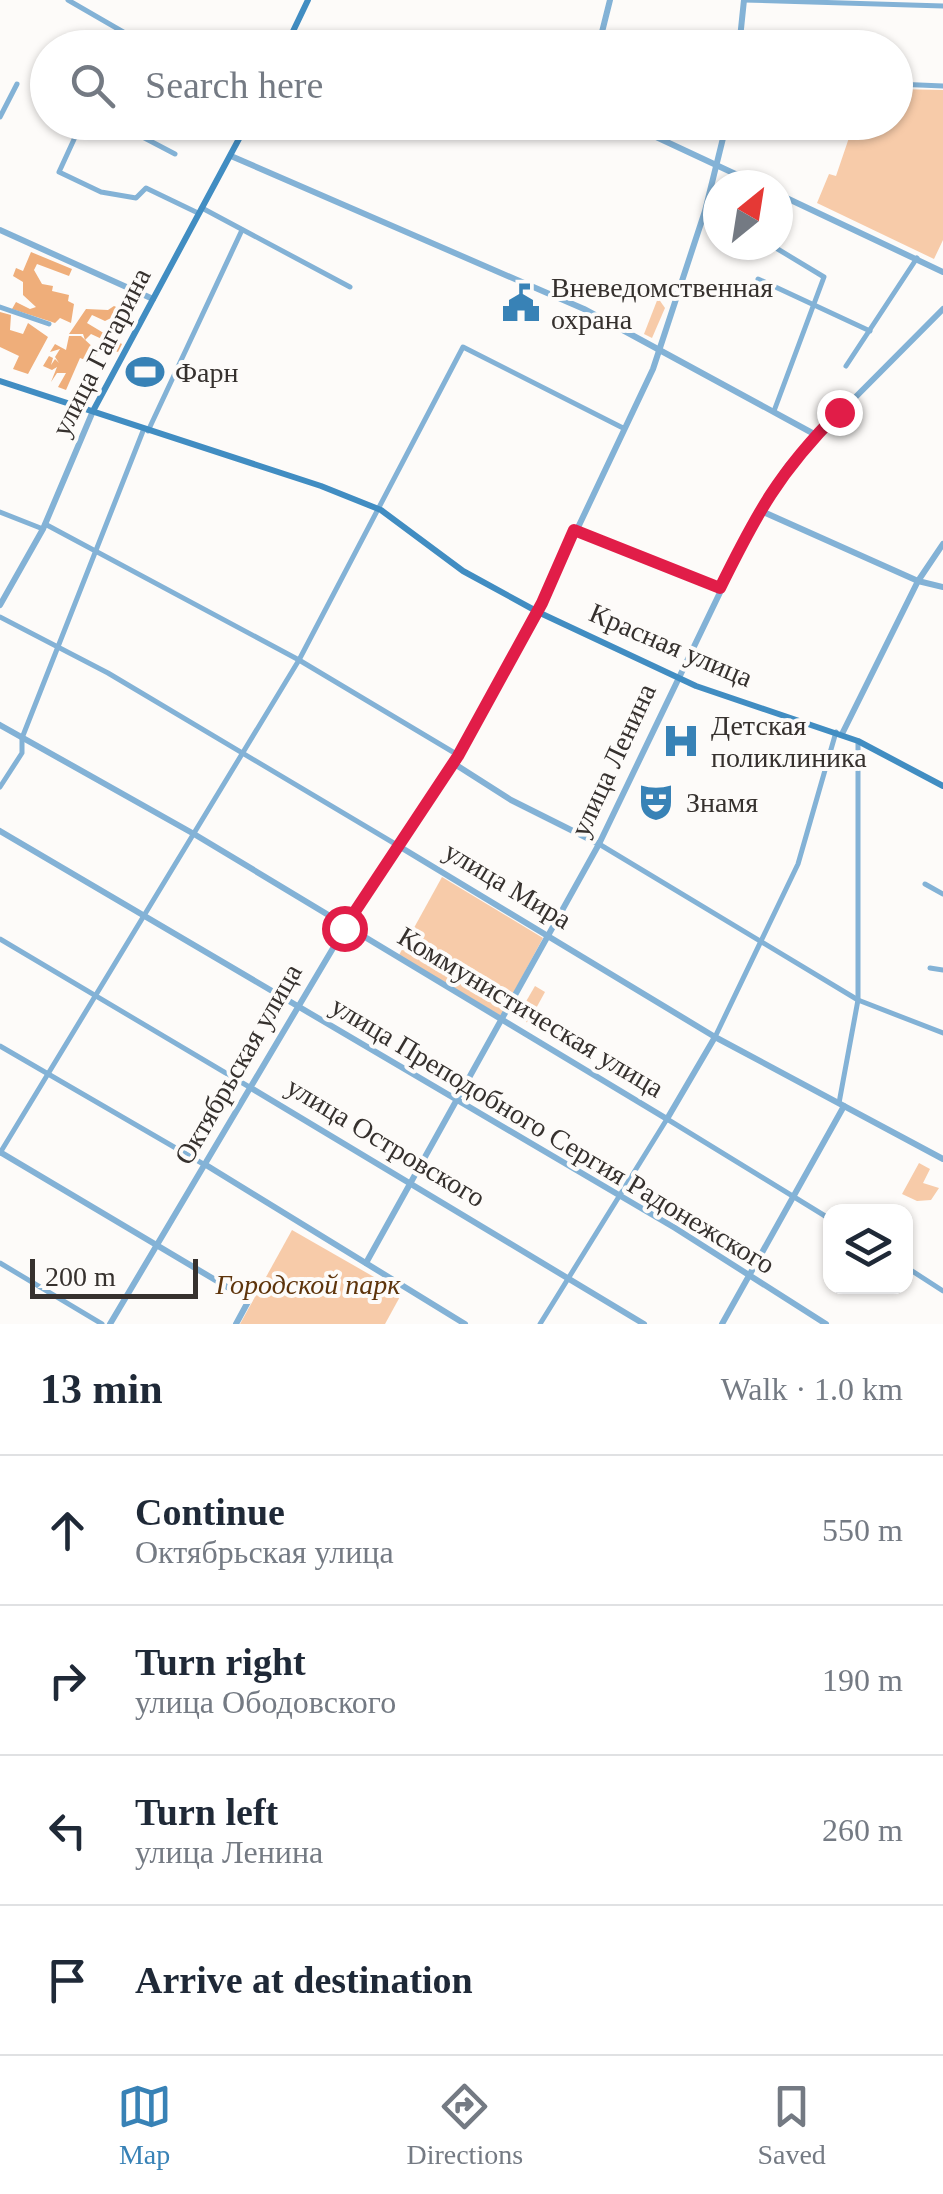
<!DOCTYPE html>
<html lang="en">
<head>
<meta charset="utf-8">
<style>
	:root { --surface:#fff; --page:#f6f6f7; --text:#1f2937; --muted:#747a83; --line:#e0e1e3; --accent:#3882b6 }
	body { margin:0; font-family:"Times New Roman",serif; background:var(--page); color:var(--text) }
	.controls { position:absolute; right:30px; bottom:30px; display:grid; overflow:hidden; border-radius:20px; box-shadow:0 2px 8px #0004 }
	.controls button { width:90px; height:90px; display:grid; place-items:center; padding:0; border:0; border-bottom:2px solid var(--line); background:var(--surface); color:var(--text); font:50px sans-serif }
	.compass { position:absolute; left:703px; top:170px; width:90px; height:90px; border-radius:50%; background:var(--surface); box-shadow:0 2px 8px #0004; rotate:30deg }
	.scale { position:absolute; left:30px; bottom:25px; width:168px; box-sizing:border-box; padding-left:10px; border:5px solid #36312e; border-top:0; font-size:28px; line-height:35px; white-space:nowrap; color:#36312e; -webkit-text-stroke:8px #fdfbf9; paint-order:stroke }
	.stop { position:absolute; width:30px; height:30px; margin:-22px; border:8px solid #e11d48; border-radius:50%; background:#fff }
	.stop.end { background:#e11d48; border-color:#fff; box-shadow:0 2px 10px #0008 }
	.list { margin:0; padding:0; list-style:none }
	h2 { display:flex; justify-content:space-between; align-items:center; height:130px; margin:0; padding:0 40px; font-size:42px }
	h2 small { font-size:32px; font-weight:400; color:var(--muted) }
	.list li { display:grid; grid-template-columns:65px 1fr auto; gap:30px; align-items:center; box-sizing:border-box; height:150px; padding:0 40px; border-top:2px solid var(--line) }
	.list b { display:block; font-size:38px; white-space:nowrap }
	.list p { margin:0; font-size:32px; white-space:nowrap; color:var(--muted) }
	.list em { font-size:32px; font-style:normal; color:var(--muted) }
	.icon { flex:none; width:55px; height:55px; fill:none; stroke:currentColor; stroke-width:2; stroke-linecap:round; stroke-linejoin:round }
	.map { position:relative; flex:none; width:943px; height:1324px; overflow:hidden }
	.search { position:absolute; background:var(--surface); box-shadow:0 2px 8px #0004; left:30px; right:30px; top:30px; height:110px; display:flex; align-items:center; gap:25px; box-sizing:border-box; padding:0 35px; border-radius:55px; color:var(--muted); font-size:38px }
	.sheet { height:730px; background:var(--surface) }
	nav { display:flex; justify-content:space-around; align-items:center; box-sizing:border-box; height:140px; border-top:2px solid var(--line); background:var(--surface); font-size:28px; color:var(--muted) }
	nav a { display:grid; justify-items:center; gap:5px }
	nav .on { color:var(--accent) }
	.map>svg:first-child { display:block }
	.green { fill:#f7cba9 }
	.forest { fill:#efae7a }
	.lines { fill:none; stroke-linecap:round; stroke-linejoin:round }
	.minor { stroke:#83b2d6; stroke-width:5 }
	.tertiary { stroke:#83b2d6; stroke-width:6 }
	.secondary { stroke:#418dc2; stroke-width:6 }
	.route { stroke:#e11d48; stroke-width:12 }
	.labels { text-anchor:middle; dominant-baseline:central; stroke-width:8; stroke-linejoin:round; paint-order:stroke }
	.poi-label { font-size:28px; fill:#36312e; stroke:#fdfbf9; text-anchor:start }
	.street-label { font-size:28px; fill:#36312e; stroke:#fdfbf9 }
	.park-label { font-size:28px; font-style:italic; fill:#5e340b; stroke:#fdfbf9 }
</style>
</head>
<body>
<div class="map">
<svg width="943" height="1324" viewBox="0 0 943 1324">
	<rect width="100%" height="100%" fill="#fdfbf9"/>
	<g class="green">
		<polygon points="896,89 943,90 943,240 934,259 817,203 829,174 836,176 854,123 896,122"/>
		<polygon points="658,298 665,308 652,338 644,334"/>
		<polygon points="442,877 543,938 501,1016 399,955"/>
		<polygon points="535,986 545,992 528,1023 517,1017"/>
		<polygon points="919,1163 930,1169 923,1183 939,1188 931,1200 917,1201 902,1194"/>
		<polygon points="292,1230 402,1293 385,1324 240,1324"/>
	</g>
	<g class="forest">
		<polygon points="31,252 72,269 69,276 37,264 34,270 42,284 53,286 52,291 69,295 68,301 74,304 71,323 60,318 55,323 12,309 16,302 30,309 36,307 23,295 23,282 13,276 16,268 23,271"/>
		<polygon points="114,306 125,311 105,321 92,315 87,323 122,344 118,352 103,346 104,340 91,334 85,340 83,334 69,334 86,309 108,310"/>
		<polygon points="0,312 11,315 10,330 23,334 28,323 48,337 28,374 13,369 19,356 0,347"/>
		<polygon points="69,336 81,336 97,351 95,357 106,362 104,367 80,358 66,390 58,387 66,373 57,373 51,382 57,367 52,370 43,366 49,356 53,358 51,365 55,359 59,363 55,357 60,349 50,352 55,344 66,350"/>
	</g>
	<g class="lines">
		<g class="minor">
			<polyline points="68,0 151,48"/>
			<polyline points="744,0 943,6"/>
			<polyline points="896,84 943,86"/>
			<polyline points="0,117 17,84"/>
			<polyline points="82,122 59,172 101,192 136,198 146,188 198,213"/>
			<polyline points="114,122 175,154"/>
			<polyline points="202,208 350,287"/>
			<polyline points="705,211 718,218"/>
			<polyline points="771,245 824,277 774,411"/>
			<polyline points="758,279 870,331"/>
			<polyline points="0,307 49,324"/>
			<polyline points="846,366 917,258"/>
			<polyline points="148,431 242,230"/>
			<polyline points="0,512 43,529"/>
			<polyline points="45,524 299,660 458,755"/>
			<polyline points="0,617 108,673 397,845"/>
			<polyline points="0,787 22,753 22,738 143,431"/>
			<polyline points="599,844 858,1000 943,1033"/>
			<polyline points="925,884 943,894"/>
			<polyline points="0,939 251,1088"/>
			<polyline points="930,968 943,970"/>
			<polyline points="715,1037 798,864 836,732"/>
			<polyline points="0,1046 205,1165"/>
			<polyline points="839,1103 858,1000 858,741"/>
			<polyline points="0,1153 299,660 463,347 623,428"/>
			<polyline points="0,1263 102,1324"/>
			<polyline points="906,1267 943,1291"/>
			<polyline points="540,1324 667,1119 830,1219"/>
		</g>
		<g class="tertiary">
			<polyline points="598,48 610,0"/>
			<polyline points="739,48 744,0"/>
			<polyline points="624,122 759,185"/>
			<polyline points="231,156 584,309 816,435"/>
			<polyline points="778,194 943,272"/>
			<polyline points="0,230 153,299"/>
			<polyline points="759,510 918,581 943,587"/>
			<polyline points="574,530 720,588"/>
			<polyline points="0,605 43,529 93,411"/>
			<polyline points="0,725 194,834 667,1119 715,1037"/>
			<polyline points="842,734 918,581 943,544"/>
			<polyline points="453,763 511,800 599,844"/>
			<polyline points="0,831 675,1228 826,1324"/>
			<polyline points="397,845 715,1037 943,1159"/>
			<polyline points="251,1088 644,1324"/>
			<polyline points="0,1152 249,1300 236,1324"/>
			<polyline points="206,1165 465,1324"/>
			<polyline points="366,1263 599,844 764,501 788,465 943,309"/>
			<polyline points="110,1324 345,928 458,755 538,612 653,369 705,211 727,122"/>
			<polyline points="722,1324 844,1106"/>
		</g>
		<g class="secondary">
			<polyline points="285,48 308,0"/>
			<polyline points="0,381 321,486 381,510 463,571 538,612 696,686 858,741 943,786"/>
			<polyline points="93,411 248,122"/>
		</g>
	</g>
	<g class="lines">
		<path class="route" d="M 344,928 L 458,756 L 542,603 L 574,530 L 720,588 C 757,513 779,472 839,412"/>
	</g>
	<defs>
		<g id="civic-bare" transform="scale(3)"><path d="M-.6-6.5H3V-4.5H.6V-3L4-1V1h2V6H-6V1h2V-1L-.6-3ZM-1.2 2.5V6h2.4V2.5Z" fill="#3882b6" stroke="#fdfbf9" stroke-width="2.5" paint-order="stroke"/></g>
		<g id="stadium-bare" transform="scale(3)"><path d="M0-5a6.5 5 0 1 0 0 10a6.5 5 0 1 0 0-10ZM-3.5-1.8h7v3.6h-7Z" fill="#3882b6" stroke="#fdfbf9" stroke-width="2.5" paint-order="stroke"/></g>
		<g id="hospital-bare" transform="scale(3)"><path d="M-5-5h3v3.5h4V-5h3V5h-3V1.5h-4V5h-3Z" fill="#3882b6" stroke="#fdfbf9" stroke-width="2.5" paint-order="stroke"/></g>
		<g id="theatre-bare" transform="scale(3)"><path d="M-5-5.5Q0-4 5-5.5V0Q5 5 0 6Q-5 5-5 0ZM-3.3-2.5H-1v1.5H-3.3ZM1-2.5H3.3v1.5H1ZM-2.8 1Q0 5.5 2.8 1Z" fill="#3882b6" stroke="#fdfbf9" stroke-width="2.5" paint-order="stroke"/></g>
	</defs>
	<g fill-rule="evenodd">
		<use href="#civic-bare" x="521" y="303"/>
		<use href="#stadium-bare" x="145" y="372"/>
		<use href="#hospital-bare" x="681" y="741"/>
		<use href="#theatre-bare" x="656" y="802"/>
	</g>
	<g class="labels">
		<g class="poi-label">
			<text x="551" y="287">Вневедомственная<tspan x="551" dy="32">охрана</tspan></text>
			<text x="175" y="372">Фарн</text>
			<text x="711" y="725">Детская<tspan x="711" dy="32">поликлиника</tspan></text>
			<text x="686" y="802">Знамя</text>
		</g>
		<g class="street-label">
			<text transform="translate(101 352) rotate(-63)">улица Гагарина</text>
			<text transform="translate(671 645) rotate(23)">Красная улица</text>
			<text transform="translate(613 760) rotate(-65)">улица Ленина</text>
			<text transform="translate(508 885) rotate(31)">улица Мира</text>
			<text transform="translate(531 1012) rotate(31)">Коммунистическая улица</text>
			<text transform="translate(238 1064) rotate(-60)">Октябрьская улица</text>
			<text transform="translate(553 1135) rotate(31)">улица Преподобного Сергия Радонежского</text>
			<text transform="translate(386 1142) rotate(31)">улица Островского</text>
		</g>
		<g class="park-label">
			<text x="308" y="1284">Городской парк</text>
		</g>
	</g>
</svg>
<div class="controls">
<button><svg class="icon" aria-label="layers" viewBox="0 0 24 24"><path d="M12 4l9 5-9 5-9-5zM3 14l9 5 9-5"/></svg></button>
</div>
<svg class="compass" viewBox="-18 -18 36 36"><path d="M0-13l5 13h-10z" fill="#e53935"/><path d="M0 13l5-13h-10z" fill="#747a83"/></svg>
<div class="scale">200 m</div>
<div class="stop" style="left:344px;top:928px"></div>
<div class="stop end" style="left:839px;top:412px"></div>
<div class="search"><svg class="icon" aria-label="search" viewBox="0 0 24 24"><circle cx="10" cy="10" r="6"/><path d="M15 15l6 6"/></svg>Search here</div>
</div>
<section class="sheet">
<h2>13 min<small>Walk · 1.0 km</small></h2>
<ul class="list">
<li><svg class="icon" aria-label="ahead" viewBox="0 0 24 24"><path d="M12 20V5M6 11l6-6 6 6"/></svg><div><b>Continue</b><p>Октябрьская улица</p></div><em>550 m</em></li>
<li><svg class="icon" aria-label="right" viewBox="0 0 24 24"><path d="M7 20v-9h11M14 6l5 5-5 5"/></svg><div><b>Turn right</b><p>улица Ободовского</p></div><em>190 m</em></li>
<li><svg class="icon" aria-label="left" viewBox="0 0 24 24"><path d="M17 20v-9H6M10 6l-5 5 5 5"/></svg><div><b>Turn left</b><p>улица Ленина</p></div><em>260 m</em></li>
<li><svg class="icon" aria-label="arrive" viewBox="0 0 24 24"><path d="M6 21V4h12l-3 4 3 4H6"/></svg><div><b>Arrive at destination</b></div></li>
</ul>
</section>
<nav>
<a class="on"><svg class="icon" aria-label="map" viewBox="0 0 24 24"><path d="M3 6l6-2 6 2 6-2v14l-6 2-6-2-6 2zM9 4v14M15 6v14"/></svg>Map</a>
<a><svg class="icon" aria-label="directions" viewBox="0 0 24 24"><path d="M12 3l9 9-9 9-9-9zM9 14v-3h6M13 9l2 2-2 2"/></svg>Directions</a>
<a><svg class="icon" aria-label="saved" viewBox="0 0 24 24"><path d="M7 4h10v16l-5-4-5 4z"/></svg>Saved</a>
</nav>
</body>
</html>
